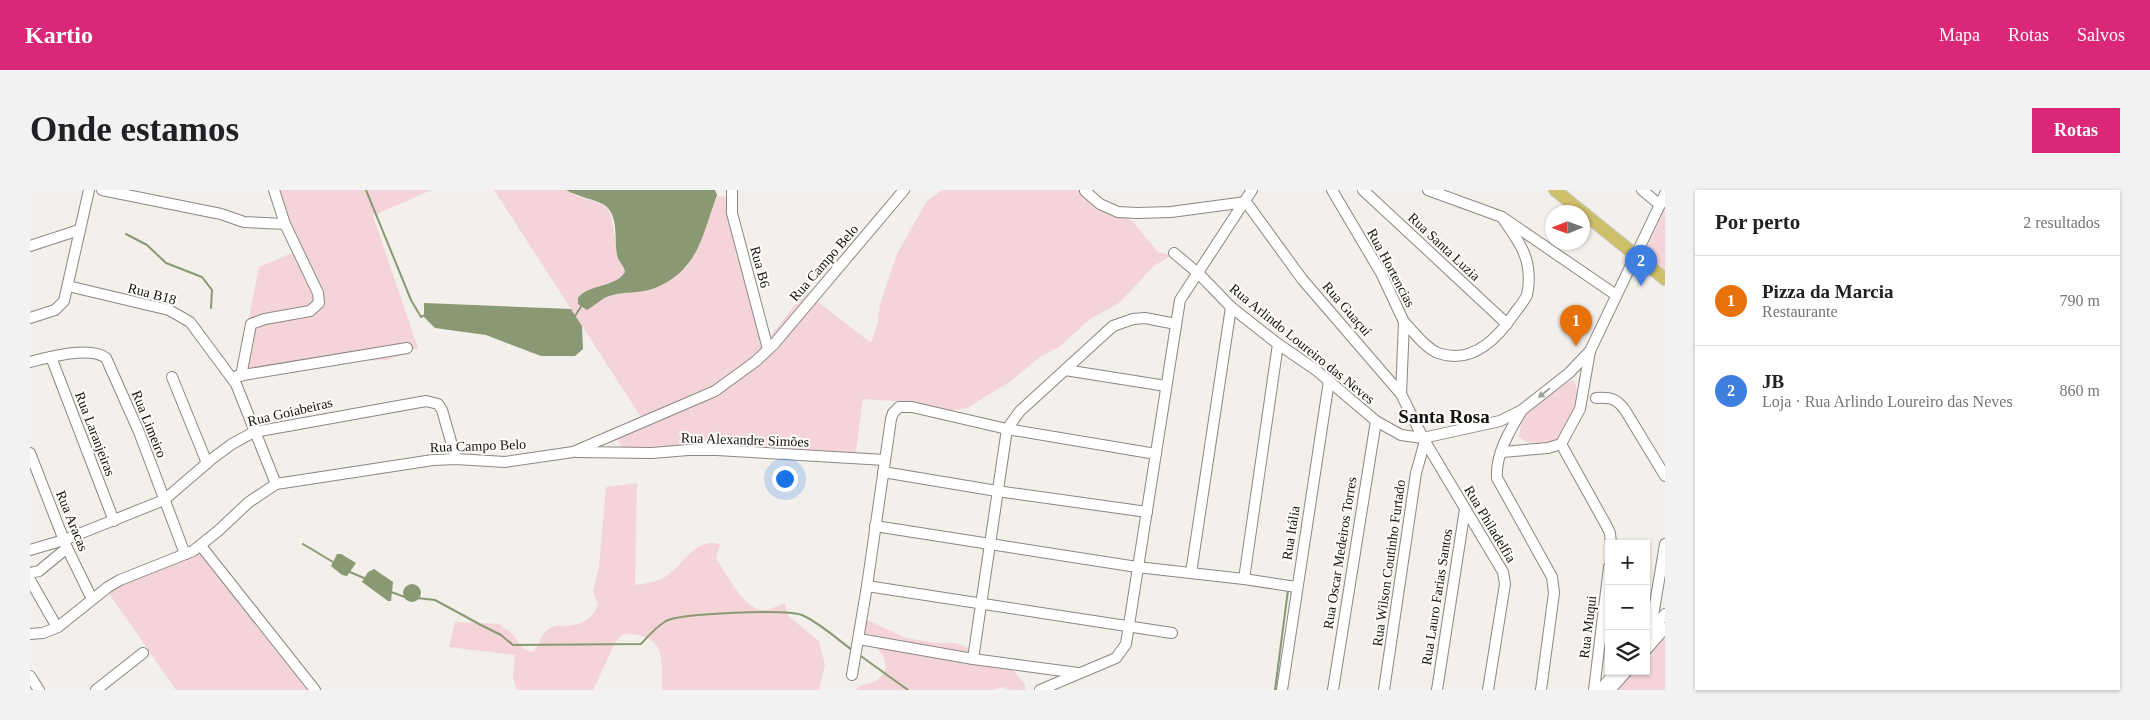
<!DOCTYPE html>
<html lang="pt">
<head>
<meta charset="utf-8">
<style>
	:root { --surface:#fff; --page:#f2f2f2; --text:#202124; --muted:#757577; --line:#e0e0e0; --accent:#db2777 }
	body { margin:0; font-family:"Times New Roman",serif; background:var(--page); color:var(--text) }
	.controls { position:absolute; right:15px; bottom:15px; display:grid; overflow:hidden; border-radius:0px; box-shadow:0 1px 4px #0004 }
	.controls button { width:45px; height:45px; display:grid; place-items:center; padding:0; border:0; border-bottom:1px solid var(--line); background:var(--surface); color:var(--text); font:25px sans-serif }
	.compass { position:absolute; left:1515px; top:15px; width:45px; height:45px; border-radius:50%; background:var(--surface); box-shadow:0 1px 4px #0004; rotate:269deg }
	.you { position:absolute; left:754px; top:288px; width:18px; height:18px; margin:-12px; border:4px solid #fff; border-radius:50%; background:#1a73e8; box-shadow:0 0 0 8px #1a73e833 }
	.badge { display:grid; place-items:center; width:32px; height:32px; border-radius:50%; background:var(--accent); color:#fff; font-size:16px; font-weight:700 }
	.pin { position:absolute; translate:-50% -41px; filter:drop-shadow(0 1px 2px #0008) }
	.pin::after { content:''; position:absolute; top:26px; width:18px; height:15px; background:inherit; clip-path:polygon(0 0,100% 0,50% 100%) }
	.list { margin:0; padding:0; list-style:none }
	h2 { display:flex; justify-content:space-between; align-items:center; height:65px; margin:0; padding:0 20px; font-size:21px }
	h2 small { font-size:16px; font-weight:400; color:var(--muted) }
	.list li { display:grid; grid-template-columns:32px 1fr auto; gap:15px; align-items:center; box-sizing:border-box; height:90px; padding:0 20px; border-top:1px solid var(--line) }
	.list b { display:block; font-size:19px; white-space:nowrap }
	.list p { margin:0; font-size:16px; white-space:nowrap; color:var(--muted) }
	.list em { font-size:16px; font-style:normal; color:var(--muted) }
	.icon { flex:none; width:28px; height:28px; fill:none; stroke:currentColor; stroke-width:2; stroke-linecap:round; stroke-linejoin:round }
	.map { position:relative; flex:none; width:1635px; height:500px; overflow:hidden; border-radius:0px }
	header { display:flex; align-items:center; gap:30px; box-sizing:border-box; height:70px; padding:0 25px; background:var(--accent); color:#fff }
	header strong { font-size:24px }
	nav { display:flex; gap:28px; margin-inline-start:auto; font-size:18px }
	.intro { display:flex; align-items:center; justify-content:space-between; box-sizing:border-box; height:120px; padding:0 30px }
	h1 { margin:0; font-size:35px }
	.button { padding:12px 22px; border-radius:0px; background:var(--accent); color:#fff; font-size:18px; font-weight:700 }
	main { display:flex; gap:30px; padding:0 30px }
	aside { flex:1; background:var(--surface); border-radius:0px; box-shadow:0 1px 4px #0004 }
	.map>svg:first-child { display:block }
	.green { fill:#f4d4d9 }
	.water { fill:#899973 }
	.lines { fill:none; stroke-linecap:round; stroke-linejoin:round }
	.stream { stroke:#899973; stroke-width:2 }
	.minor-casing { stroke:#8b8783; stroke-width:12 }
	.major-casing { stroke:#cbcbca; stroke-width:14 }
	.minor { stroke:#fff; stroke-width:10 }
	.major { stroke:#cebf6b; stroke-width:12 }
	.oneway { fill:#a0a09f }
	.labels { text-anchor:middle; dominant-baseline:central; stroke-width:4; stroke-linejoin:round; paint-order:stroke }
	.street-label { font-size:14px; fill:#12110f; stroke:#fffdfb }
	.district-label { font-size:19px; font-weight:bold; fill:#12110f; stroke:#fffdfb }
</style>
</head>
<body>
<header>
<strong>Kartio</strong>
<nav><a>Mapa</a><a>Rotas</a><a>Salvos</a></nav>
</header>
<div class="intro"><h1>Onde estamos</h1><a class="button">Rotas</a></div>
<main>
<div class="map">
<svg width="1635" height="500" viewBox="0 0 1635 500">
	<rect width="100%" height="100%" fill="#f3efeb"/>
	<g class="green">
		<polygon points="248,0 401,0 343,26 388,158 358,170 313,171 208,184 229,77 269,60"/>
		<path d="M 464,0 L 536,0 L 547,6 L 575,15 L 581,25 L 586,55 L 595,82 C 587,95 564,99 551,104 L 560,119 L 568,111 L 581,105 L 625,98 L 658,76 L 687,6 L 696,7 L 736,152 L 775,102 L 841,153 L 848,132 L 850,114 L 867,64 L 897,11 L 912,0 L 1051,0 L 1068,15 L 1102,31 L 1128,62 L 1141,65 L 1123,77 L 1089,113 L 1060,129 L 1029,157 L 1010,167 L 981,191 L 937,218 L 917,221 L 865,211 L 833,209 L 825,267 L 599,259 L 592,257 L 587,249 L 589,238 L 611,227 Z"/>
		<polygon points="1635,19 1635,81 1614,64"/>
		<path d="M 1544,191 C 1552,204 1540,241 1527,249 C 1521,253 1514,253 1508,253 C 1500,252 1495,252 1489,247 L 1492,228 L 1498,221 L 1538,192 Z"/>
		<path d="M 607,293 L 605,395 C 614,394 627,392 635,387 C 654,375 664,347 690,354 L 686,368 C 695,382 714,419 732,420 C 740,421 748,415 755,413 L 758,426 L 789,451 L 795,475 L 789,500 L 632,500 C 632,467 636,444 594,444 L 586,451 L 563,500 L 487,500 L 483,487 L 485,465 L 419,457 L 425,432 L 470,434 C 473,438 476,439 480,442 C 489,449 489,460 503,462 C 511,454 510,443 522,437 C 526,435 532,436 537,436 C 552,435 563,428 568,415 L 563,401 L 569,377 L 576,297 Z"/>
		<polygon points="173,363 210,415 255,470 277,500 146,500 78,402 109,386"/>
		<path d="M 831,427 L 876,448 L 907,453 L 927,453 L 981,478 L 995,494 L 995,500 L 979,500 L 973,497 L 962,500 L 826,500 C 832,492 840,495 847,490 C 870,475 842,451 828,440 Z"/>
		<polygon points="1635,442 1635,500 1583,500 1600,481 1616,481 1616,466"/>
	</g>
	<g class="water">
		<path d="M 536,0 L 685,0 L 687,5 C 672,45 669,80 625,98 C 611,104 594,101 579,106 C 570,109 565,116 557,120 L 548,114 L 548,108 C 558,94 585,98 595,82 C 594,76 590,73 588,68 C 583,52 590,29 576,16 C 570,11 546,6 536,0 Z"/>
		<polygon points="394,113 541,119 552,136 553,159 545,166 511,166 456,145 405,138 394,127"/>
		<polygon points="307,364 311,364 326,373 317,386 312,385 301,376"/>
		<polygon points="344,379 363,392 361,411 358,411 332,392 338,382"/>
		<circle cx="382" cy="403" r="9"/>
	</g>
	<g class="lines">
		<g class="stream">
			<polyline points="336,0 381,110 391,127 395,125"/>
			<polyline points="96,44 117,55 136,73 172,87 182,100 181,118"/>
			<polyline points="545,126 552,115"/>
			<polyline points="273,354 303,372"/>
			<polyline points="320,382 334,388"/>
			<polyline points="361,402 375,407"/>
			<path d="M 387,408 L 405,410 L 451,435 L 471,445 L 483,455 L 611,454 C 618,446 626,437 636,431 C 651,423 757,419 772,425 C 790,433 807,449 822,460"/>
			<polyline points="828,464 878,500"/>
			<polyline points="1245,500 1258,400"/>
		</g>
		<g class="minor-casing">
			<g id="minor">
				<polyline points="72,0 191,24 214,32 255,34"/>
				<polyline points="702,0 702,23 738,159"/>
				<polyline points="1302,0 1351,83 1374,132 1371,204"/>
				<polyline points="1333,0 1477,134"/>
				<polyline points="1398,0 1472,27 1586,105"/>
				<polyline points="1612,0 1630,15"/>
				<polyline points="1055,1 1070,14 1088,22 1107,23 1141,22 1216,12 1272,89 1371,204 1393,248 1473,382 1475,394 1458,500"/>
				<polyline points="0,56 49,40"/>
				<polyline points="1144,63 1169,84 1201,117 1248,154 1286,180 1346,231 1371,245 1393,248 1470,231 1492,220 1539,183 1560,161 1635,4"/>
				<polyline points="38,96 139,120 160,132 206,194 246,294"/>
				<polyline points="0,128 25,120 34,111 59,0"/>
				<path d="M 1374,132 C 1384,142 1395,158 1408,163 C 1441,175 1467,149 1484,124 C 1488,118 1494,112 1497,105 C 1499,97 1499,86 1498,78 C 1496,59 1482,43 1472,27"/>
				<polyline points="21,167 84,331"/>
				<path d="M 0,172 C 19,167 60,156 76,168 L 109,242 L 155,364"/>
				<polyline points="1035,180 1136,196"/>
				<polyline points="207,186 377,158"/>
				<polyline points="211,186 221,134 235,129 280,121 289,113 288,103 255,34 244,0"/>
				<polyline points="142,187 177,273"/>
				<path d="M 1566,208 C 1580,207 1586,208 1595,220 L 1635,286"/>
				<path d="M 1492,220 C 1480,240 1465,265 1467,288 L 1522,387 L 1524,403 L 1511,500"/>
				<polyline points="1531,254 1575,333 1580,343 1581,354"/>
				<polyline points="547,262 622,263 658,260 687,260 855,270"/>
				<polyline points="1472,262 1518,258 1531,254 1550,219 1560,161"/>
				<polyline points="0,263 37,358 62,409"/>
				<polyline points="853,282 967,301 1117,322"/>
				<polyline points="845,336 1107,377 1214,389 1266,397"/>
				<polyline points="171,356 285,500"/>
				<polyline points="0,360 34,350 134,310 183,268 202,254 224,242 396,211 408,214 412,220 426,269"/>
				<polyline points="0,383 9,381 37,358"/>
				<polyline points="1161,383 1201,117"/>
				<polyline points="1214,389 1248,154"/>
				<polyline points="0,390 24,432"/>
				<polyline points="837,396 1142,443"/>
				<polyline points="1623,439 1623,426 1635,354"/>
				<polyline points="0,444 13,443 28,437 78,397 90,390 163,361 188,341 219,312 246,294 403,270 426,269 475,272 543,262 685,201 726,171 744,154 874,0"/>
				<polyline points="1616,447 1635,424"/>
				<polyline points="829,449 943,469 1048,483"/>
				<polyline points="1616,460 1635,438"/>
				<polyline points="943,469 977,239 990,221 1083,136 1103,129 1115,128 1146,134"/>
				<polyline points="822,485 837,396 861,229 863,223 869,217 882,217 977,239 1126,264"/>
				<polyline points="0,486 9,500"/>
				<polyline points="66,500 113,463"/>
				<polyline points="1010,500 1086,468 1096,454 1150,110 1222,0"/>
				<polyline points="1252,500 1299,191"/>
				<polyline points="1303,500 1346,231"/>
				<polyline points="1354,500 1386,283 1395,251"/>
				<polyline points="1407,500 1435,319"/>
				<polyline points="1564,500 1579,377"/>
				<polyline points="1570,500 1586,481"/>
				<polyline points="1580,500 1597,481"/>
			</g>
		</g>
		<g class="major-casing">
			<polyline id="major" points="1525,0 1635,89"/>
		</g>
		<use href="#minor" class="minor"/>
		<use href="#major" class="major"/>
	</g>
	<defs><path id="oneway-solid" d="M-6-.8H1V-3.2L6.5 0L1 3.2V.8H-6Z" transform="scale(1.25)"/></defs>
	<use class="oneway" href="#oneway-solid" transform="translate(1514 203) rotate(141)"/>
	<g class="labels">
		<g class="street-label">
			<text transform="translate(1414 57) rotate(43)">Rua Santa Luzia</text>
			<text transform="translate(794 73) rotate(-49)">Rua Campo Belo</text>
			<text transform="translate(730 77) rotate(75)">Rua B6</text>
			<text transform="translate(1361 78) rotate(62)">Rua Hortencias</text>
			<text transform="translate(122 104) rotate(15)">Rua B18</text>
			<text transform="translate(1317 119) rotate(49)">Rua Guaçuí</text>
			<text transform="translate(1272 154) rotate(39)">Rua Arlindo Loureiro das Neves</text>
			<text transform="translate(260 222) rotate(-13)">Rua Goiabeiras</text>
			<text transform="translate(119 234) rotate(68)">Rua Limeiro</text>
			<text transform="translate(65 244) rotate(69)">Rua Laranjeiras</text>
			<text transform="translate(715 250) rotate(2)">Rua Alexandre Simões</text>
			<text transform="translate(448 256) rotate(-2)">Rua Campo Belo</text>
			<text transform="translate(42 331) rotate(68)">Rua Aracas</text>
			<text transform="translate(1460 334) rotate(59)">Rua Philadelfia</text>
			<text transform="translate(1261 343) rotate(-81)">Rua Itália</text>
			<text transform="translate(1310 363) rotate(-81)">Rua Oscar Medeiros Torres</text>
			<text transform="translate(1359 373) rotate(-82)">Rua Wilson Coutinho Furtado</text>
			<text transform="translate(1407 407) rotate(-81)">Rua Lauro Farias Santos</text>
			<text transform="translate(1558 437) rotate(-83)">Rua Muqui</text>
		</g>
		<g class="district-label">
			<text x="1414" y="226">Santa Rosa</text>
		</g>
	</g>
</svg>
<div class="controls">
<button>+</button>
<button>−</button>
<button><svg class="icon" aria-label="layers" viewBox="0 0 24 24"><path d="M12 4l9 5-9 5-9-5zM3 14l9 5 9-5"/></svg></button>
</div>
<svg class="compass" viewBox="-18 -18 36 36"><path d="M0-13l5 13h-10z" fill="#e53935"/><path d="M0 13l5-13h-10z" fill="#757577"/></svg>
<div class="you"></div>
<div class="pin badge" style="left:1546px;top:156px;background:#e8710a">1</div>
<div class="pin badge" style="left:1611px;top:96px;background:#3f7fe0">2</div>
</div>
<aside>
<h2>Por perto<small>2 resultados</small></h2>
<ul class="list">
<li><span class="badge" style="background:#e8710a">1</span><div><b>Pizza da Marcia</b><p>Restaurante</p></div><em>790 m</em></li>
<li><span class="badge" style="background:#3f7fe0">2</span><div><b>JB</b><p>Loja · Rua Arlindo Loureiro das Neves</p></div><em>860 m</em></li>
</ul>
</aside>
</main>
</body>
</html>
